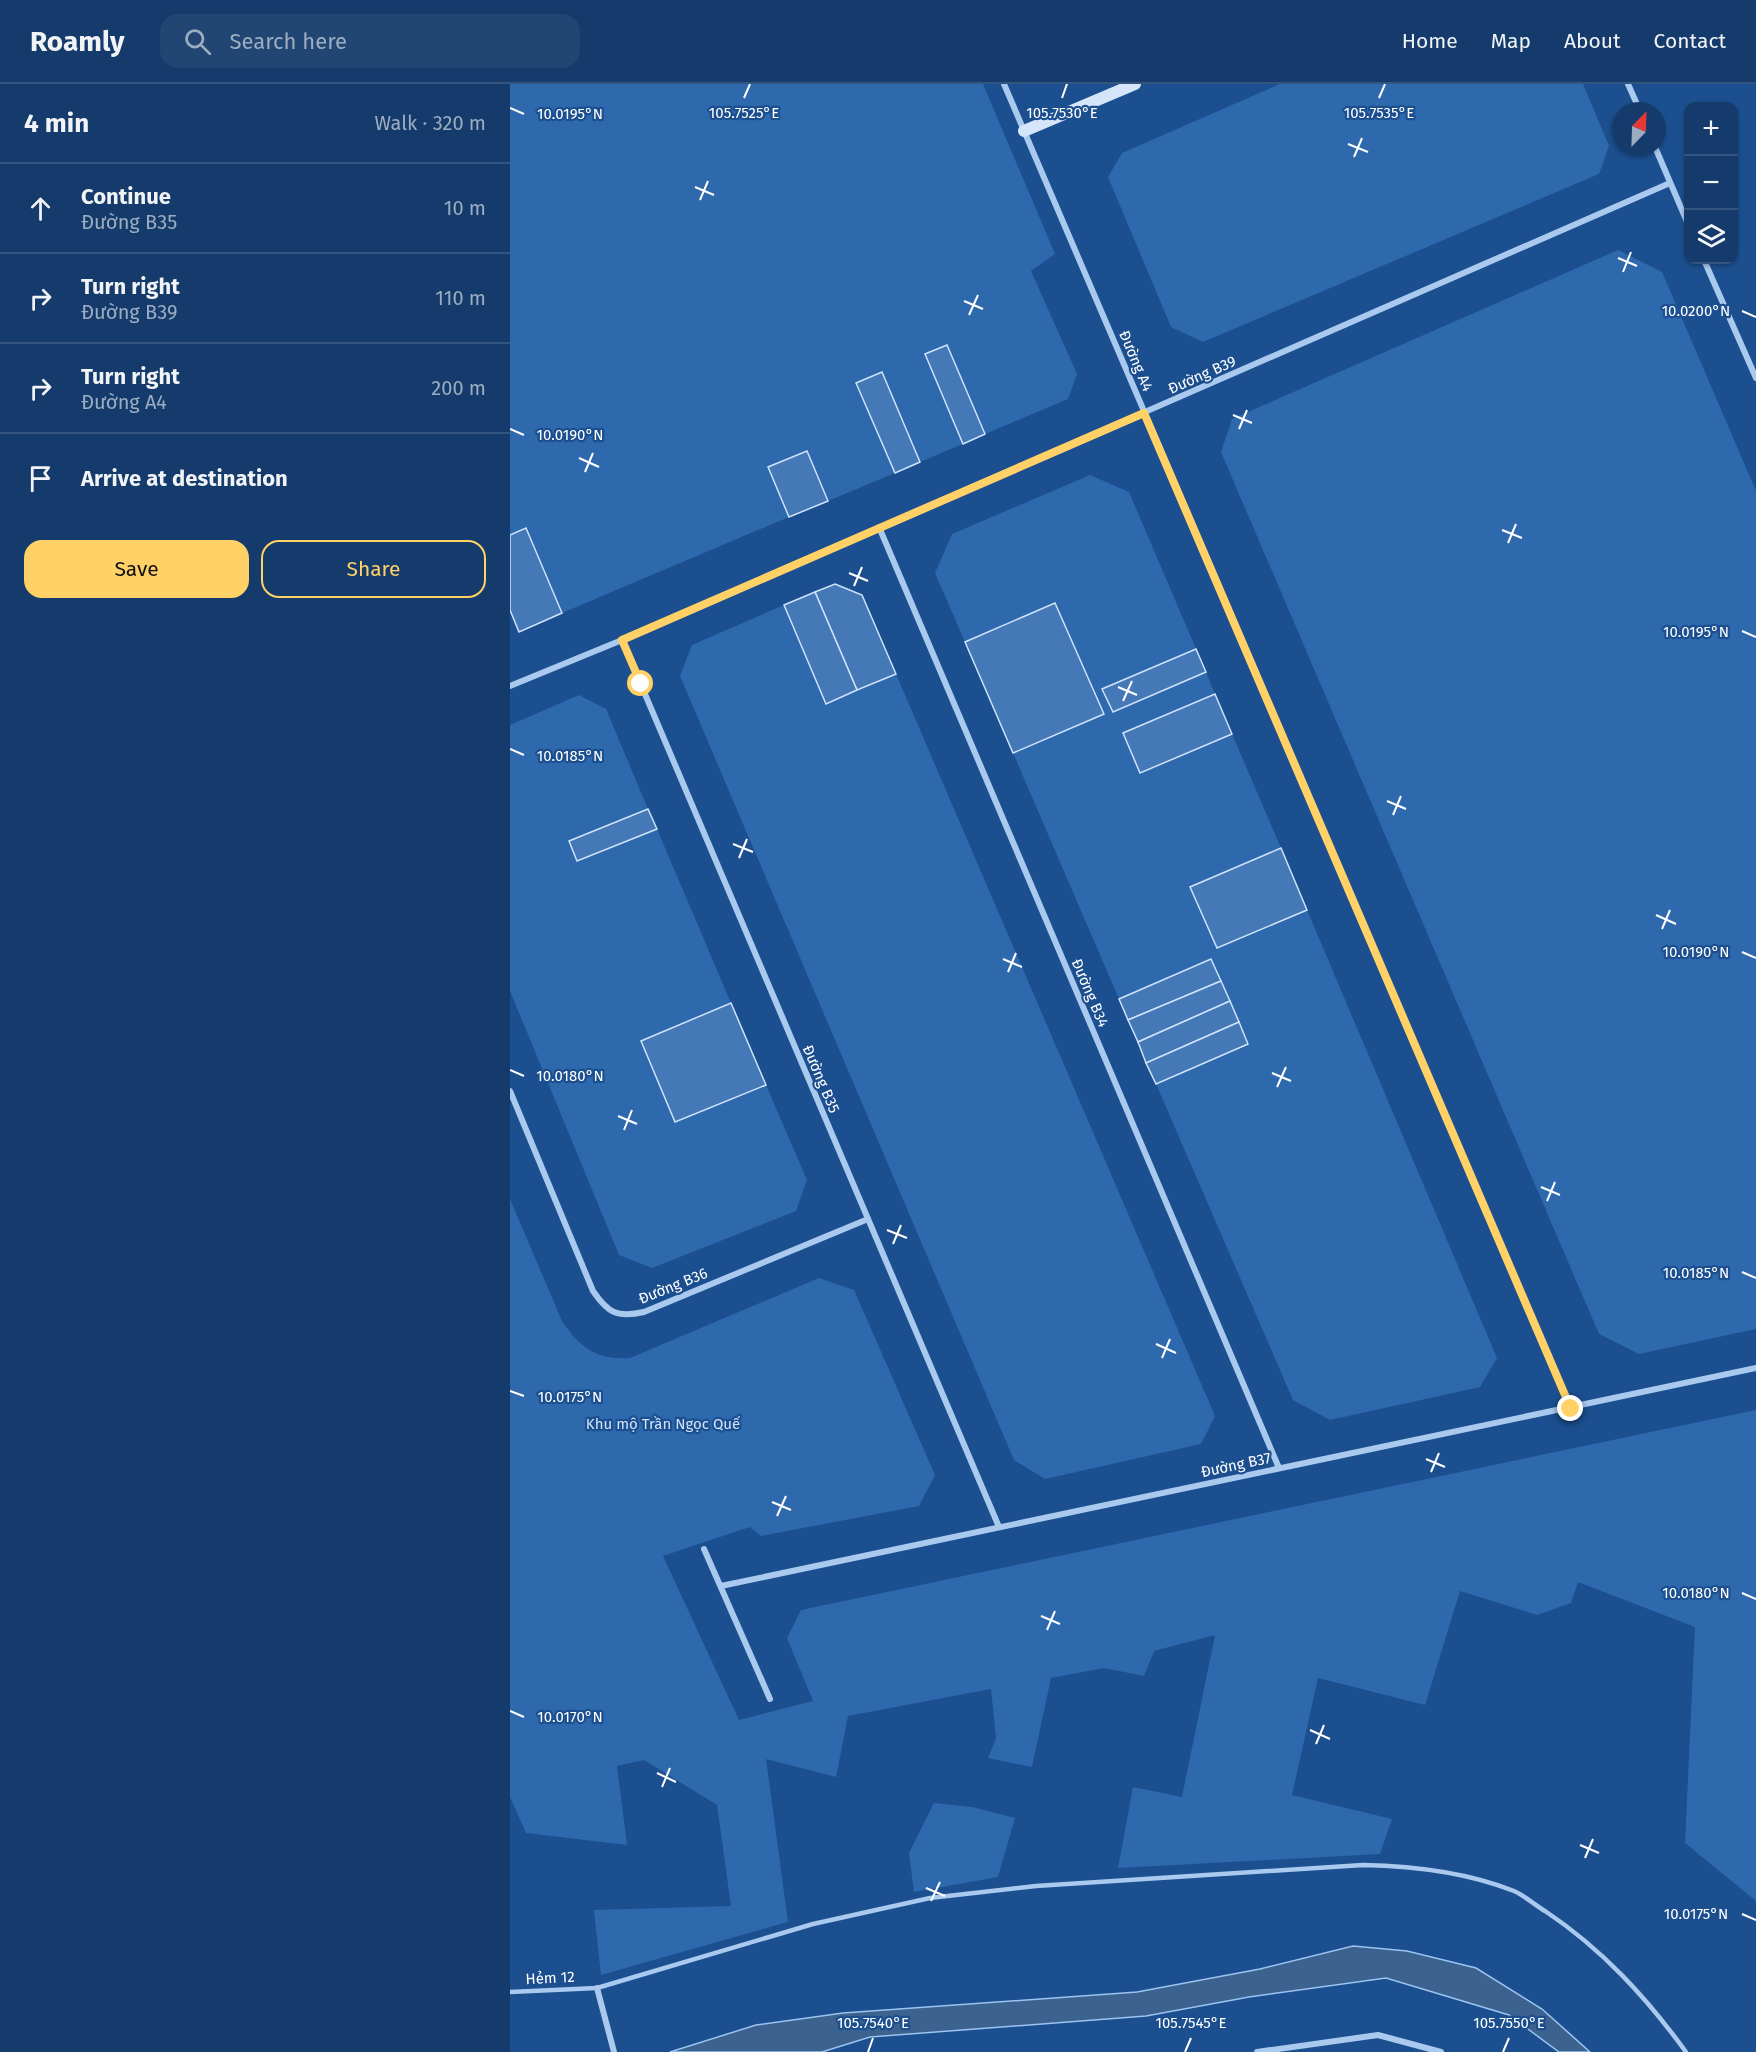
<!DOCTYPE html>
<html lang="en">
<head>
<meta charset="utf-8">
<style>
	:root { --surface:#143b6b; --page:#214673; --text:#f1f3f6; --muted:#9dadc1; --line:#33557e; --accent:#ffd166 }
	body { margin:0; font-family:"Fira Sans",sans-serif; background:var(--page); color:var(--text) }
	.controls { position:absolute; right:18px; top:18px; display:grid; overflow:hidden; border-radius:12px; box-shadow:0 2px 4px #0004 }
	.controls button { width:54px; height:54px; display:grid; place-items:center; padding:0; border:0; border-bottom:2px solid var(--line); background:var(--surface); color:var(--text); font:30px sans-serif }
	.compass { position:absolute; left:1102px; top:18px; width:54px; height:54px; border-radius:50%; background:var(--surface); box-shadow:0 2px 4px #0004; rotate:23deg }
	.stop { position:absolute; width:18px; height:18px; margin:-14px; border:4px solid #ffd166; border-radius:50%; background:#fff }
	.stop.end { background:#ffd166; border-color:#fff; box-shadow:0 2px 6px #0008 }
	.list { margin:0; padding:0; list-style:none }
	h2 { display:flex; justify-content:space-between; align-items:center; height:78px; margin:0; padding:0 24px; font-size:26px }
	h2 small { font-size:20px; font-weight:400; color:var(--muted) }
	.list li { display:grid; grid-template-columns:39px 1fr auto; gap:18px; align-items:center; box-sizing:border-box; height:90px; padding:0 24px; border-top:2px solid var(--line) }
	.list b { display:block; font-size:22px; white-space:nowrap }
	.list p { margin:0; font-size:20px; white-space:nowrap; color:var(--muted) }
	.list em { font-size:20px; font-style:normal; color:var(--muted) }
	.actions { display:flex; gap:12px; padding:18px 24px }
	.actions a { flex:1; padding:14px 0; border:2px solid var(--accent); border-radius:18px; text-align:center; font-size:21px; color:var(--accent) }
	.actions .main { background:var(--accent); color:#111 }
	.icon { flex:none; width:33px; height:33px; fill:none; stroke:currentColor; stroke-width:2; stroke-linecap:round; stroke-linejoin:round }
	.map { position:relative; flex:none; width:1246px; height:1968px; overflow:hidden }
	header { display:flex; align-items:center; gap:36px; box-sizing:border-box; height:84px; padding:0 30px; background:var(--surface); border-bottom:2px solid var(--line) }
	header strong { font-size:28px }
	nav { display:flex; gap:33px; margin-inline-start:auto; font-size:21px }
	.search { width:420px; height:54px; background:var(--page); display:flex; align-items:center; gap:15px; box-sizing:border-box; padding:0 21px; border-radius:18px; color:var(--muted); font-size:22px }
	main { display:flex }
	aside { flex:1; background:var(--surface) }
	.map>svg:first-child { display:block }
	.green { fill:#2e69ad }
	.water { fill:#3c6290; stroke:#9cc4f0; stroke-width:1.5 }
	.building { fill:#4478b7; stroke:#cfe3fa; stroke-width:1.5 }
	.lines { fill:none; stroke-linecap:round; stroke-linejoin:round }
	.lane { stroke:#a9c9ee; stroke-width:4.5 }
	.street { stroke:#a9c9ee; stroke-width:6 }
	.secondary { stroke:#d6e6fa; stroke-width:12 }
	.route { stroke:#ffd166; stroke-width:8 }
	.ticks { fill:none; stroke:#fff; stroke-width:2 }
	.labels { text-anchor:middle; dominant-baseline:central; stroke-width:4.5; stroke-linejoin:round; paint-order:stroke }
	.street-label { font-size:15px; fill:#fff; stroke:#1b4f8f }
	.park-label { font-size:15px; fill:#cfe3fa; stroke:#1b4f8f }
	.ticks-label { font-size:15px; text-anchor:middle; fill:#fff; stroke:#1b4f8f; stroke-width:4.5; stroke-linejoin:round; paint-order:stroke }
</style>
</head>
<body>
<header>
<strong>Roamly</strong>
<div class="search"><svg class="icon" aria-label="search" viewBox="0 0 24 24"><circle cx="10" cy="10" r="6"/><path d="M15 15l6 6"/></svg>Search here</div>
<nav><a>Home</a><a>Map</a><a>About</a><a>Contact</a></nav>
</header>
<main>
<aside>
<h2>4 min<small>Walk · 320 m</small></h2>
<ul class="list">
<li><svg class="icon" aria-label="ahead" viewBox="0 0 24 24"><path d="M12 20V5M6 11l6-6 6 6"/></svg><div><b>Continue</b><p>Đường B35</p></div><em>10 m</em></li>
<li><svg class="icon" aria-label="right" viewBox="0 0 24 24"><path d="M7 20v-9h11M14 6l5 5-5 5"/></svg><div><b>Turn right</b><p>Đường B39</p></div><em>110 m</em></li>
<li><svg class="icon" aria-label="right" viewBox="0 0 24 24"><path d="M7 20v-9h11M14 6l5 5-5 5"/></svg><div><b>Turn right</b><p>Đường A4</p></div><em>200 m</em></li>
<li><svg class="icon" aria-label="arrive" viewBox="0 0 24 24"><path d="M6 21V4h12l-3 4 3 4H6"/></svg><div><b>Arrive at destination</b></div></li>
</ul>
<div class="actions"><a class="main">Save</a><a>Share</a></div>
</aside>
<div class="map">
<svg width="1246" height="1968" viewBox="0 0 1246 1968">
	<rect width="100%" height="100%" fill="#1b4f8f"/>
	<g class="green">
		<polygon points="0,0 473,0 545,170 521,187 567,290 558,315 475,350 437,261 453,360 410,378 371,288 346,299 385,389 318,417 297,367 259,383 279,433 52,529 16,444 0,451"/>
		<polygon points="770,0 1073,0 1099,62 1089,90 693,258 661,243 598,93 612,69"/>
		<polygon points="1108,166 1152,188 1246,407 1246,1245 1129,1270 1089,1250 711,368 722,335"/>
		<polygon points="580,391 619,408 686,565 593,605 603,628 696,588 705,610 613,649 631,689 722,650 771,764 680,803 707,864 797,826 987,1274 970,1303 820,1336 783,1316 646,1000 738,959 701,875 609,915 503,669 593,630 545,519 455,558 425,489 442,450"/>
		<polygon points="274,521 316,620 386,590 705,1332 691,1360 535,1395 504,1376 170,592 182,561"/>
		<polygon points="69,611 96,625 138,725 60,757 67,777 147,745 221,919 131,957 165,1038 256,1001 297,1096 286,1127 142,1184 109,1171 0,907 0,641"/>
		<path d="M 0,1115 L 52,1237 C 70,1264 87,1276 120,1274 L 309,1194 L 344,1206 L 425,1391 L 409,1422 L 251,1452 L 240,1443 L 153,1472 L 229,1636 L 303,1617 L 277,1554 L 291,1526 L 1246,1326 L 1246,1817 L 1175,1759 L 1185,1543 L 1068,1498 L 1061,1519 L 1027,1531 L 950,1507 L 915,1621 L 808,1594 L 782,1711 L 882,1735 L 870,1770 L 608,1784 L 623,1703 L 672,1713 L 705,1551 L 644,1567 L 634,1592 L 594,1584 L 541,1594 L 522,1683 L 478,1674 L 486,1654 L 481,1605 L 338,1632 L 326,1693 L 256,1675 L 278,1838 L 91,1891 L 84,1826 L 221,1822 L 207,1721 L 134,1676 L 107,1682 L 117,1761 L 16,1749 L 0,1713 Z"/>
		<polygon points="424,1719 462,1723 505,1734 488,1793 404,1808 399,1769"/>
	</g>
	<polygon class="water" points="843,1862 897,1867 966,1884 1032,1925 1080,1968 1049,1968 999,1931 876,1894 739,1913 636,1932 360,1953 312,1968 160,1968 246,1941 333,1929 627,1908 750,1885"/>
	<g class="building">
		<polygon points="437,261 475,350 453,360 415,270"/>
		<polygon points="372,288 410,378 385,389 346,299"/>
		<polygon points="297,367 318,417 279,433 258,383"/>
		<polygon points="16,444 52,529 9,548 0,526 0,451"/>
		<polygon points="325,500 352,511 386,590 347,606 305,508"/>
		<polygon points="305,508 347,606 316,620 274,521"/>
		<polygon points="545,519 594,630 503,669 455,558"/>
		<polygon points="686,565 696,588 603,628 592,605"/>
		<polygon points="705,610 722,650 630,689 613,649"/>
		<polygon points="138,725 147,745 67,777 59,757"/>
		<polygon points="771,764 797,826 707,864 680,803"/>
		<polygon points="701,875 711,897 618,936 609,915"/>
		<polygon points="711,897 720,917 628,958 618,936"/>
		<polygon points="720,917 729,938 636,979 628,958"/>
		<polygon points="221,919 256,1001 165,1038 131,957"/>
		<polygon points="729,938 738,960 646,1000 636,979"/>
	</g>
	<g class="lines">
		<path class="lane" d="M 0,1908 L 87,1904 L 303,1840 L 420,1814 L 526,1802 L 853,1781 C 905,1782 956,1788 1004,1807 C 1015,1812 1025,1821 1035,1827 C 1092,1865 1136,1913 1176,1968"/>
		<g class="street">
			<polyline points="494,0 1061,1325"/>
			<polyline points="1118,0 1130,27"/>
			<polyline points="1145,63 1178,140"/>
			<polyline points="1194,176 1246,294"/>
			<polyline points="369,443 769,1384"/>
			<polyline points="112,556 489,1443"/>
			<polyline points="0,602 112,556 1160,99"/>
			<path d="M 0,1007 L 83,1207 C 98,1229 107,1234 134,1228 L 358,1135"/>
			<polyline points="194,1465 260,1615"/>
			<polyline points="211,1502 1246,1284"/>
			<polyline points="87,1904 104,1968"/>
			<polyline points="747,1968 868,1951 931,1968"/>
		</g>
		<polyline class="secondary" points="514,47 625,0"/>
	</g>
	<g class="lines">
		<polyline class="route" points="131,600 112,556 634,329 1061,1325"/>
	</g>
	<path class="ticks" d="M 234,14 L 240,0M 552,14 L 557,0M 869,14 L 875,0M 0,24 L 14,30M 838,60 L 858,68M 844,73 L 852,54M 185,103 L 204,111M 190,116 L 198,97M 1108,174 L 1127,182M 1113,188 L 1121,168M 454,217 L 473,225M 1232,227 L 1246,233M 459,231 L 468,211M 723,331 L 742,339M 0,345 L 14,351M 729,345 L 737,326M 69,374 L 89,383M 75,388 L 83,369M 992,446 L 1012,454M 998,459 L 1006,440M 339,489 L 358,497M 344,502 L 352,483M 1232,547 L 1246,553M 608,603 L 627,611M 613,617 L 622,597M 0,665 L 14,671M 877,717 L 896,725M 883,731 L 891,712M 223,760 L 243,768M 229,774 L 237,755M 1146,831 L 1166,840M 1152,845 L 1160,826M 1232,868 L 1246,874M 493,875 L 512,883M 498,888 L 506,869M 0,986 L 14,992M 762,989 L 781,997M 767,1003 L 776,983M 108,1032 L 127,1040M 114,1046 L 122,1026M 1031,1103 L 1050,1111M 1037,1117 L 1045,1098M 377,1146 L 397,1154M 383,1160 L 391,1141M 1232,1188 L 1246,1194M 646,1260 L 666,1269M 652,1274 L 660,1255M 0,1307 L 14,1312M 916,1375 L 935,1383M 921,1388 L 929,1369M 262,1418 L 281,1426M 267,1432 L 276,1412M 1232,1509 L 1246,1515M 531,1532 L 550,1540M 537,1546 L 545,1527M 0,1627 L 14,1633M 800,1646 L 820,1655M 806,1660 L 814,1641M 147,1689 L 166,1698M 152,1703 L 160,1684M 1070,1761 L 1089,1769M 1075,1774 L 1083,1755M 416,1804 L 435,1812M 421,1817 L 430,1798M 1232,1830 L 1246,1836M 358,1968 L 363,1954M 675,1968 L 681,1954M 993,1968 L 999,1954"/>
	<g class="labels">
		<g class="street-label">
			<text transform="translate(626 277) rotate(67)">Đường A4</text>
			<text transform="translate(692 291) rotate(-24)">Đường B39</text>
			<text transform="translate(580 909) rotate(67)">Đường B34</text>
			<text transform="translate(311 995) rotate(67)">Đường B35</text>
			<text transform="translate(163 1202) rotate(-22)">Đường B36</text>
			<text transform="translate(726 1381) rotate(-12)">Đường B37</text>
			<text transform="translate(40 1894) rotate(-3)">Hẻm 12</text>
		</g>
		<g class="park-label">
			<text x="153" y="1340">Khu mộ Trần Ngọc Quế</text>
		</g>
	</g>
	<g class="ticks-label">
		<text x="234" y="34">105.7525°E</text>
		<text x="552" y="34">105.7530°E</text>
		<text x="869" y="34">105.7535°E</text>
		<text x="60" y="35">10.0195°N</text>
		<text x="1186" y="232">10.0200°N</text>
		<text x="60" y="356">10.0190°N</text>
		<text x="1186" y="553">10.0195°N</text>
		<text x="60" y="677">10.0185°N</text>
		<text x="1186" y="873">10.0190°N</text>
		<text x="60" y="997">10.0180°N</text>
		<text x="1186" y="1194">10.0185°N</text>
		<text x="60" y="1318">10.0175°N</text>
		<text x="1186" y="1514">10.0180°N</text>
		<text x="60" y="1638">10.0170°N</text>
		<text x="1186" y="1835">10.0175°N</text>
		<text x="363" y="1944">105.7540°E</text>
		<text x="681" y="1944">105.7545°E</text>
		<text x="999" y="1944">105.7550°E</text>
	</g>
</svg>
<div class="controls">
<button>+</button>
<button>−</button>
<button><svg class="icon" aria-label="layers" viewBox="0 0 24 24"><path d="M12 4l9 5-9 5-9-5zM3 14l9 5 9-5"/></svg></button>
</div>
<svg class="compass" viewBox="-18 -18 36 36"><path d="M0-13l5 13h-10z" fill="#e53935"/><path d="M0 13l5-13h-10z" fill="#9dadc1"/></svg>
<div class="stop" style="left:131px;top:600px"></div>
<div class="stop end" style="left:1061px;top:1325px"></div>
</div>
</main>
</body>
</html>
